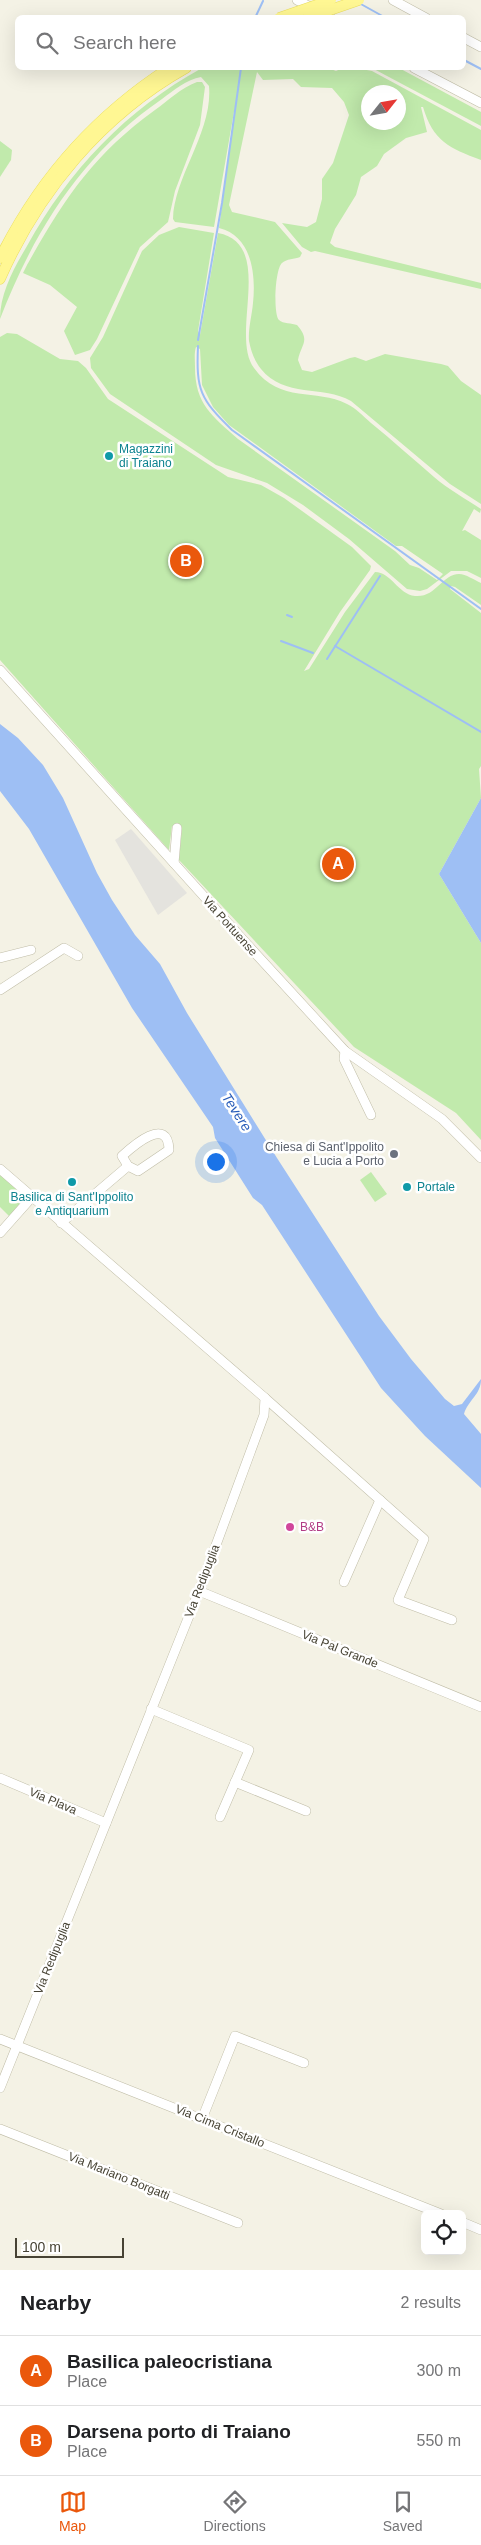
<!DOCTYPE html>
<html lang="en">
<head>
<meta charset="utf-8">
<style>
	:root { --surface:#fff; --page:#f2f2f2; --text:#202124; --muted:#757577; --line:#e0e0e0; --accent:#ea580c }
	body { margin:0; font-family:Arial,sans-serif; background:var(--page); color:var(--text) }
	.controls { position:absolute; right:15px; bottom:15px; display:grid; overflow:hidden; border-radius:8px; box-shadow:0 5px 20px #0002 }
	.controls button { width:45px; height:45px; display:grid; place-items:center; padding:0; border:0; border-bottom:1px solid var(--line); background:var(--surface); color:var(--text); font:25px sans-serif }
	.compass { position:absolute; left:361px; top:85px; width:45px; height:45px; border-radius:50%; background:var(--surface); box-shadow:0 5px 20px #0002; rotate:59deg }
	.scale { position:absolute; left:15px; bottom:12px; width:109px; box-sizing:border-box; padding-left:5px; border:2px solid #474334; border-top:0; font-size:14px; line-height:18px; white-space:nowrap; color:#474334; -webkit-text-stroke:4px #fff; paint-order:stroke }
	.you { position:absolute; left:215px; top:1161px; width:18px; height:18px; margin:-12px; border:4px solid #fff; border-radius:50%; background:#1a73e8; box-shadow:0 0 0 8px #1a73e833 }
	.badge { display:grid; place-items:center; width:32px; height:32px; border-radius:50%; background:var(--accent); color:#fff; font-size:16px; font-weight:700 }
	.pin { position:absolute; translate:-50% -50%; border:2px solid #fff; box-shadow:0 1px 5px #0006 }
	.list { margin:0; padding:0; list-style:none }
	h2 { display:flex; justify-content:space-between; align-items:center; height:65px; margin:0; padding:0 20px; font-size:21px }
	h2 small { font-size:16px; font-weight:400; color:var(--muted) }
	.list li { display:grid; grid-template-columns:32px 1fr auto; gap:15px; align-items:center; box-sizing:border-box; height:70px; padding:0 20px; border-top:1px solid var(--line) }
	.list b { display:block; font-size:19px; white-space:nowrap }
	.list p { margin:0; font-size:16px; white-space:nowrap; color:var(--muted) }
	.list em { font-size:16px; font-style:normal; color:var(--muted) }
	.icon { flex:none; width:28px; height:28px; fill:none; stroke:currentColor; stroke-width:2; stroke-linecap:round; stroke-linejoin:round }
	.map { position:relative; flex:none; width:481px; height:2270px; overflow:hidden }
	.search { position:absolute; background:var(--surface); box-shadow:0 5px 20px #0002; left:15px; right:15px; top:15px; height:55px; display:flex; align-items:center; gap:12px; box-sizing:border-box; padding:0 18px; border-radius:8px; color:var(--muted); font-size:19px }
	.sheet { height:205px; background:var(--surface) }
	nav { display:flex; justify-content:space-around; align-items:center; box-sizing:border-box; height:70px; border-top:1px solid var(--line); background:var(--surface); font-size:14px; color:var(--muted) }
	nav a { display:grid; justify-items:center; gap:2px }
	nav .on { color:var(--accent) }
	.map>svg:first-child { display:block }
	.green { fill:#c1eaac; fill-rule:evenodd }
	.parking { fill:#e4e3de }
	.water { fill:#9ebff4 }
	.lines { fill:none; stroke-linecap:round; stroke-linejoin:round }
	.stream { stroke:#9ebff4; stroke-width:2 }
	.minor-casing { stroke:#c0bda7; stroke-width:10 }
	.major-casing { stroke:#eade5d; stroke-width:11 }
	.minor { stroke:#fff; stroke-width:9 }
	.major { stroke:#fff793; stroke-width:10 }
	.major-bridge-casing { stroke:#eade5d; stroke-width:11; stroke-linecap:butt }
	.major-bridge { stroke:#fff793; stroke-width:10 }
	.culture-dot { fill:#0f9aa8; stroke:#fff; stroke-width:2 }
	.worship-dot { fill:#6b7280; stroke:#fff; stroke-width:2 }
	.hotel-dot { fill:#d1479c; stroke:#fff; stroke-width:2 }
	.labels { text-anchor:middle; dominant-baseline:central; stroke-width:5; stroke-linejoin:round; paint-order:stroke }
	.culture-label { font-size:12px; fill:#0d838f; stroke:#fff; text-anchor:start }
	.street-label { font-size:12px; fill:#474334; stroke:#fff }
	.worship-label { font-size:12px; fill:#5b616d; stroke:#fff; text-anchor:end }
	.hotel-label { font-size:12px; fill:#b23c85; stroke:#fff; text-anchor:start }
	.water-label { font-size:14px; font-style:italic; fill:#285cb9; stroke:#fff }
</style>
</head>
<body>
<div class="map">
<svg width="481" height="2270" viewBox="0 0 481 2270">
	<rect width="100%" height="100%" fill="#f4f2e5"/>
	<g class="green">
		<path d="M 202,68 L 328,68 L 336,71 C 347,64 361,69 372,71 L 481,130 L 481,160 C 449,148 433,141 423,107 L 421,107 L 427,132 L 406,138 L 384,154 L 377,166 L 361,177 L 356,195 L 335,229 L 330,243 L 335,247 L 481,283 L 481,289 L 315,251 L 311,252 L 302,247 L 282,223 L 307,227 L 316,222 L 322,199 L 322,179 L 333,163 L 349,115 L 344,102 L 332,88 L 301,87 L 293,79 L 263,80 L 257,72 L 229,205 L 232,212 L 275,222 L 302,253 L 300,257 C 295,259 286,259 282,263 C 275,269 273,314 279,320 C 283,324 292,323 297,325 C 311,341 301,344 298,360 L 302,370 L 312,372 L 350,358 L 355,357 L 366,361 L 385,354 L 441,364 L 448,366 L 461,381 L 481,395 L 481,504 L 450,484 L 351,401 C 323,385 284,398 261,369 C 254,360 251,351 249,341 C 248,329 252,315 253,303 C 256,275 252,236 219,228 L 235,106 L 214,227 L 175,222 L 173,219 C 174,176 213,132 209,86 L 201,77 C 187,79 173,91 162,99 C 82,154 34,231 0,319 C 0,293 14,268 27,246 C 69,170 127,109 202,68 ZM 398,92 L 398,122 L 368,122 L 368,92 Z"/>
		<polygon points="372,68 399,68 481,112 481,126"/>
		<path d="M 197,82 L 202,82 L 205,87 L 200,125 L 175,191 L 168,222 L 140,247 L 97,339 L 90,350 L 75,355 L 64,331 L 77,307 L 50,285 L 23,273 L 27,265 C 64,199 93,155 155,110 C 169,100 181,88 197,82 Z"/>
		<polygon points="0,141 12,150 11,160 0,177"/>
		<path d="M 179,227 L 214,233 L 198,331 L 200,335 L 218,233 C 276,244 229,335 254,368 C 280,404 316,388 347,404 C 356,408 363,416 371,423 C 392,440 413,459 434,477 C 448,489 466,499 481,509 L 480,513 L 474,509 L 462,531 L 465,530 L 481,540 L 481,578 L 467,571 L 451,571 L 427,589 L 420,591 L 407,589 L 349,539 L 303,505 L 267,483 L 216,465 L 110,394 L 91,368 L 90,358 L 103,337 L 142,251 L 159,235 ZM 196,347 L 200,349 L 202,385 L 213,407 L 229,425 L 396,546 L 402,546 L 443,574 L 437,580 L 419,568 L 410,565 L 395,551 L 238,439 C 212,416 195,404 195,367 C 195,360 194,353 196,347 Z"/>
		<path d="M 7,333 L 17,334 L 60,359 L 78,361 L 86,368 L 108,399 L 228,477 L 261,485 L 284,498 L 352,547 L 371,566 L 370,570 L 340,612 L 304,671 L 309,669 L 345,612 L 375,572 C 391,572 398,594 415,596 C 436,598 442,574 459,574 C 466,574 474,580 481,583 L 481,605 L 455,587 L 451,586 L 450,589 L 481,613 L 481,766 L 479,769 L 481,798 L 439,874 L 481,943 L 481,1140 L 456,1113 L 354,1047 L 179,860 L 182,828 L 172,826 L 169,850 L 0,660 L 0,337 Z"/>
		<polygon points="371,1172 387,1194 375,1202 360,1180"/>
		<polygon points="0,1173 28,1198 10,1217 0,1207"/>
	</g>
	<polygon class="parking" points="131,829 187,893 158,915 115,840"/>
	<g class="water">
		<path d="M 0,724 L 18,738 L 43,765 L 63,798 L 97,873 L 112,900 L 135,935 L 160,964 L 187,1013 L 277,1158 L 379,1316 L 411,1359 L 445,1399 L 454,1406 L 462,1404 L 481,1379 C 481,1395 468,1400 464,1414 L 481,1434 L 481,1488 L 425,1436 L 381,1388 L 262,1205 L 253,1198 L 215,1138 L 213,1127 L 132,1008 L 29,829 L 0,791 Z"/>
		<polygon points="481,798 481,943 439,874"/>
	</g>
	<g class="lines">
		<g class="stream">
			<polyline points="359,3 386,18"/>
			<polyline points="255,18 263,1"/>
			<polyline points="464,60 481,69"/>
			<polyline points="198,340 222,203 241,68"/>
			<path d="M 198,346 C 196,390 200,399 232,430 L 481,609"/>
			<polyline points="287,615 292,617"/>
			<polyline points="281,641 313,653"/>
			<polyline points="335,646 481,732"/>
			<polyline points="327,659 380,576"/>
		</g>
		<g class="minor-casing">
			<g id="minor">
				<polyline points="297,0 331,18"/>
				<polyline points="393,0 426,18"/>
				<polyline points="464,38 481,47"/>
				<polyline points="414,68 481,103"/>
				<polyline points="0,670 245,942 345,1051 442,1119 481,1158"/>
				<polyline points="174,863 177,828"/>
				<polyline points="0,958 31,950"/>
				<polyline points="0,990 64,948 78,956"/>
				<polyline points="345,1051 344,1059 371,1115"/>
				<polyline points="0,1169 265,1398 264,1415 199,1591 0,2088"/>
				<path d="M 61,1223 L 128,1166 L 138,1171 L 169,1150 C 168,1115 133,1146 122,1156 L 128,1166"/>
				<polyline points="0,1233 32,1197"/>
				<polyline points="265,1398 424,1539 398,1600 452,1620"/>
				<polyline points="344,1582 380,1500"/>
				<polyline points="199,1591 481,1707"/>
				<polyline points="151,1709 249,1750 220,1817"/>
				<polyline points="0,1778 106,1823"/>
				<polyline points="235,1782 306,1811"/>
				<polyline points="0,2039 441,2214"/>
				<polyline points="202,2119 235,2036 304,2063"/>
				<polyline points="0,2129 238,2223"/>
				<polyline points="462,2222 481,2230"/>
			</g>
		</g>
		<g class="major-casing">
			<g id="major">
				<path d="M 0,258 C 39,179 95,116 169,68"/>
				<path d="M 0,279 C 39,191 101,116 186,68"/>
			</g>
		</g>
		<use href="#minor" class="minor"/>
		<use href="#major" class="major"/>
		<g class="major-bridge-casing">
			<g id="major-bridge">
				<polyline points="279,18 331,0"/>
				<polyline points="307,18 359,0"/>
			</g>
		</g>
		<use href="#major-bridge" class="major-bridge"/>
	</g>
	<g class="culture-dot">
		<circle cx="109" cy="456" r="5"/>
		<circle cx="72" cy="1182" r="5"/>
		<circle cx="407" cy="1187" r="5"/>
	</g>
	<circle class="worship-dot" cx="394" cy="1154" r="5"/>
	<circle class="hotel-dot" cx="290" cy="1527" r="5"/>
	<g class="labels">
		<g class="culture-label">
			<text x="119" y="449">Magazzini<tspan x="119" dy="14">di Traiano</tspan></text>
			<text x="417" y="1187">Portale</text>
			<text x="72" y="1197" text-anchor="middle">Basilica di Sant'Ippolito<tspan x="72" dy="14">e Antiquarium</tspan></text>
		</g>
		<g class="street-label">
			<text transform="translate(230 926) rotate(48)">Via Portuense</text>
			<text transform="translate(202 1581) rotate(-69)">Via Redipuglia</text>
			<text transform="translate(340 1649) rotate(22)">Via Pal Grande</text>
			<text transform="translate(53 1801) rotate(23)">Via Plava</text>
			<text transform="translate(52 1958) rotate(-68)">Via Redipuglia</text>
			<text transform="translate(220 2126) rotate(22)">Via Cima Cristallo</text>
			<text transform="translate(119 2176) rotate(22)">Via Mariano Borgatti</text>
		</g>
		<g class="worship-label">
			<text x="384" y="1147">Chiesa di Sant'Ippolito<tspan x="384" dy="14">e Lucia a Porto</tspan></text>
		</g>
		<g class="hotel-label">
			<text x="300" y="1527">B&amp;B</text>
		</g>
		<g class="water-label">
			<text transform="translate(237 1112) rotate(57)">Tevere</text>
		</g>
	</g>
</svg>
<div class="controls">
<button><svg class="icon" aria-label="locate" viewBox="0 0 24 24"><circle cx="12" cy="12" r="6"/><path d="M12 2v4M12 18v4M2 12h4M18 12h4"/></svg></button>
</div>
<svg class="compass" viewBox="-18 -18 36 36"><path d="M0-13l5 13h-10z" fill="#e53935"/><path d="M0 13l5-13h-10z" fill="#757577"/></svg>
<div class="scale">100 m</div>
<div class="you"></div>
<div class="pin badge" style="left:338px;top:864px">A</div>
<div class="pin badge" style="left:186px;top:561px">B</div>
<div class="search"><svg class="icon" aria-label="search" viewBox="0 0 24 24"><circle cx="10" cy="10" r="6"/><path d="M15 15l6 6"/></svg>Search here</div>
</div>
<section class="sheet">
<h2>Nearby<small>2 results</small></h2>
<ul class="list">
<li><span class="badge">A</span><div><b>Basilica paleocristiana</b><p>Place</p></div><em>300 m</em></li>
<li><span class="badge">B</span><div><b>Darsena porto di Traiano</b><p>Place</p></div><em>550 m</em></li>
</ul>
</section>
<nav>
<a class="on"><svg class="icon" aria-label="map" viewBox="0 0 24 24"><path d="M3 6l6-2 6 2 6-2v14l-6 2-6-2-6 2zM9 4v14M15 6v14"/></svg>Map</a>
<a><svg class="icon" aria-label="directions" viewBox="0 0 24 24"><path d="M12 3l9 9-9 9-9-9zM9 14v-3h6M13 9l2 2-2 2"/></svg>Directions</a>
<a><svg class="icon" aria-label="saved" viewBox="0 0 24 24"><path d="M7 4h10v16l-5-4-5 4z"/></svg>Saved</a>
</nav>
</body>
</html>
